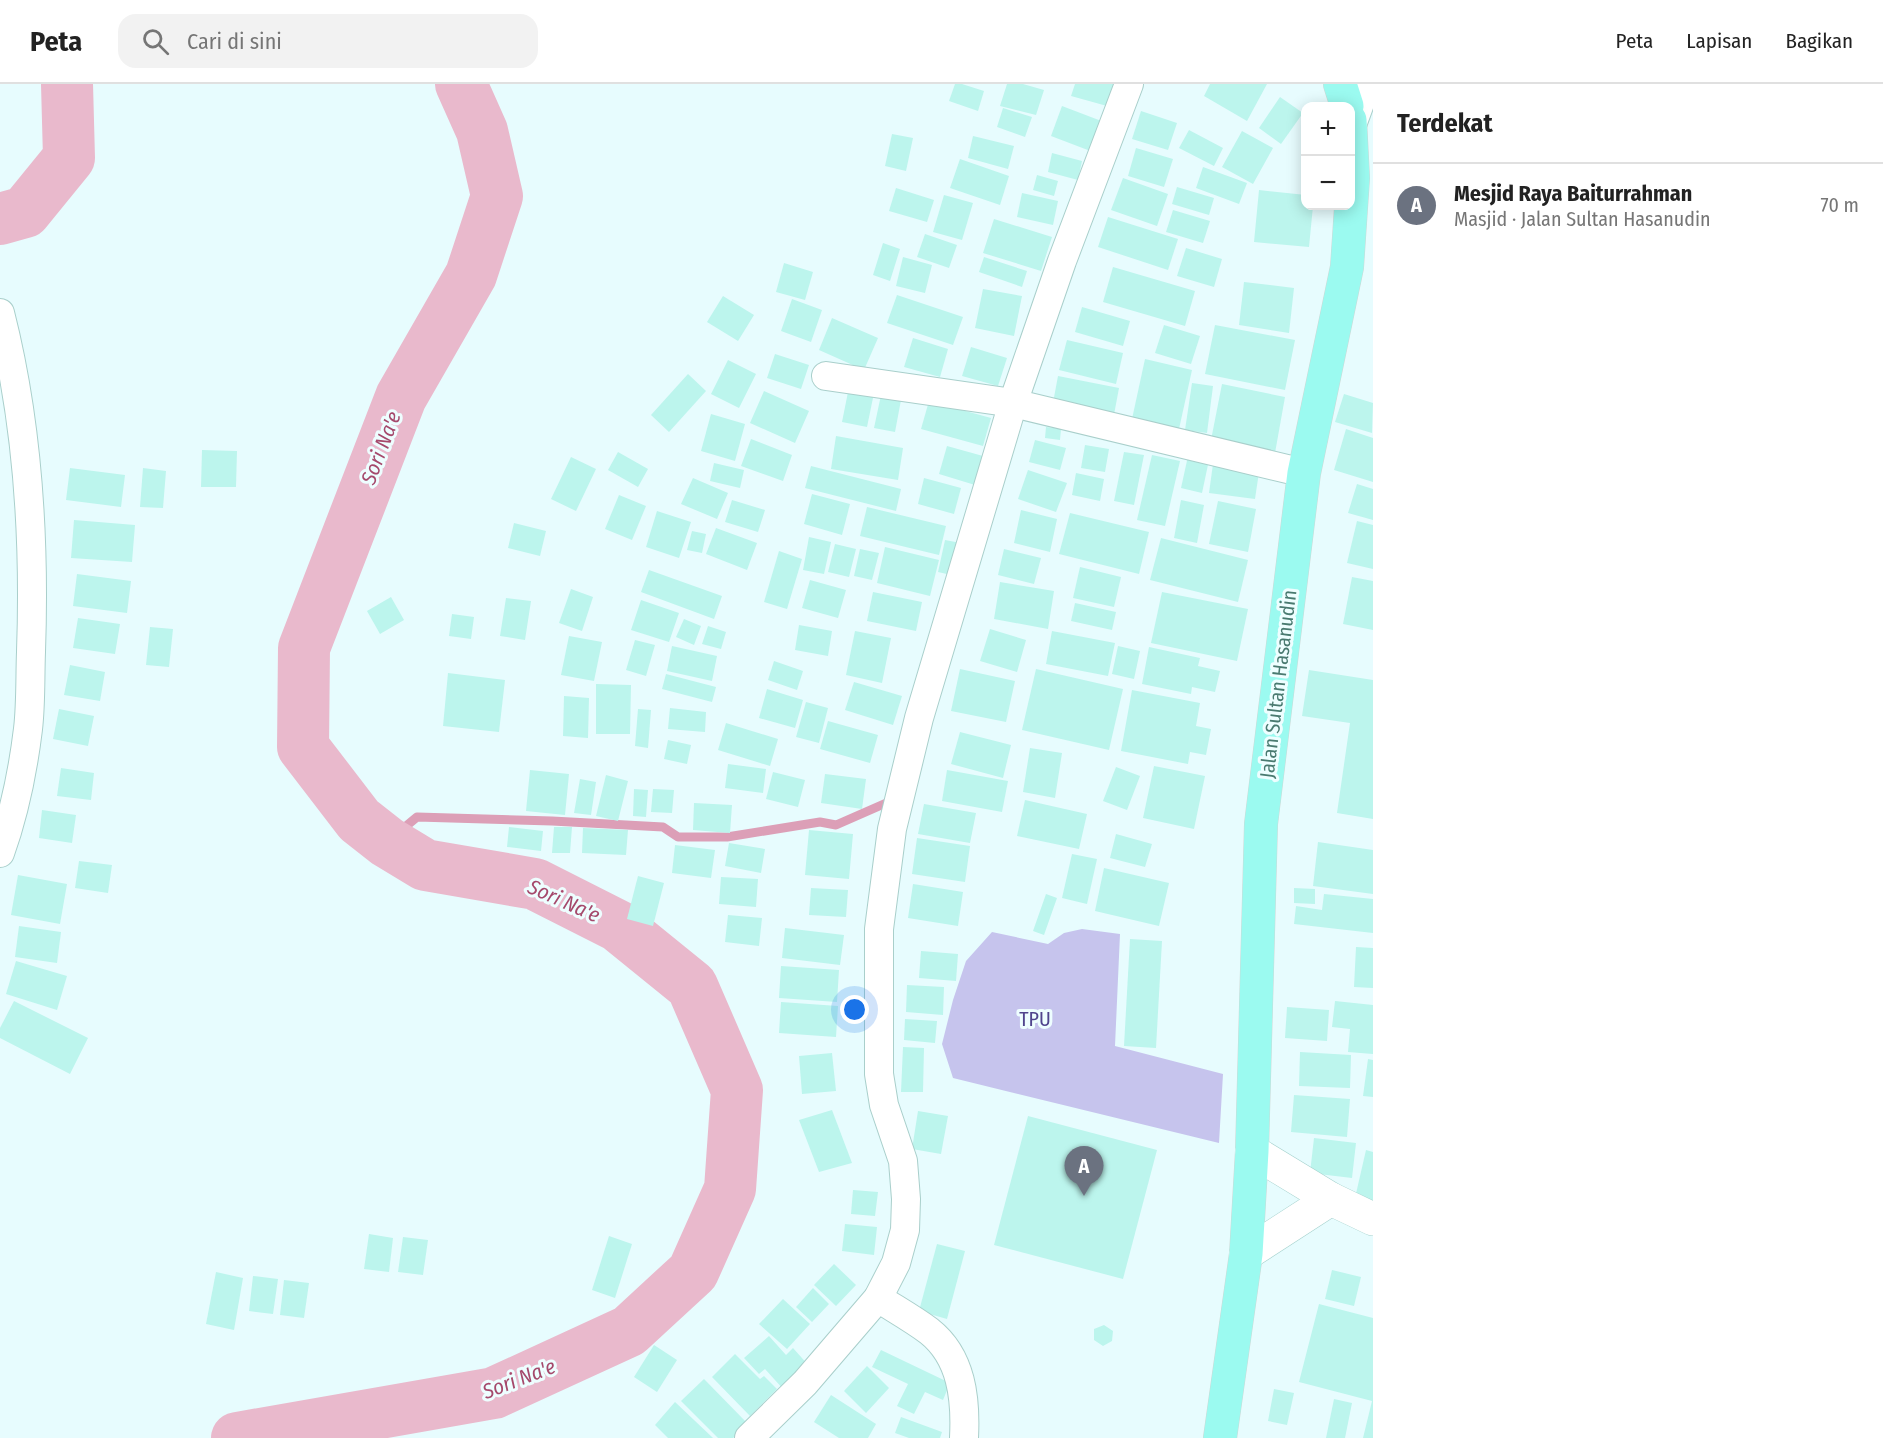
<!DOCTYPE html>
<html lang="id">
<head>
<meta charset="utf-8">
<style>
	:root { --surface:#fff; --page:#f2f2f2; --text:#222; --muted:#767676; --line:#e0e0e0; --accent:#317e66 }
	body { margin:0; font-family:"Fira Sans Condensed",sans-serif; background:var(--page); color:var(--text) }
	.controls { position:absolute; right:18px; top:18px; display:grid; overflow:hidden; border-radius:12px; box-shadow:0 3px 15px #0003 }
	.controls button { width:54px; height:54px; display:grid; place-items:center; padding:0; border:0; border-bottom:2px solid var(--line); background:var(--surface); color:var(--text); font:30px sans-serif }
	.you { position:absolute; left:855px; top:926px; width:21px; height:21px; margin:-15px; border:4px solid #fff; border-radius:50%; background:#1a73e8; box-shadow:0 0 0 9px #1a73e833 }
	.badge { display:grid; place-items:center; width:39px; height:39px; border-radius:50%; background:var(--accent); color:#fff; font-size:20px; font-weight:700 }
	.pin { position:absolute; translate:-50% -50px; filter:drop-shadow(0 2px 3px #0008) }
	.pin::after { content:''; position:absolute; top:32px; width:21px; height:18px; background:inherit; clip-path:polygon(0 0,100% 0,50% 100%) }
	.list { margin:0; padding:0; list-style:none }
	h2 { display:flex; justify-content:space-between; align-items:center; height:78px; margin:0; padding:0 24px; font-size:26px }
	h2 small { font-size:20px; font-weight:400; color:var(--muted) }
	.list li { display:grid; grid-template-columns:39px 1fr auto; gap:18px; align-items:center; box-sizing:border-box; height:84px; padding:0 24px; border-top:2px solid var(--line) }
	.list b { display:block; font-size:22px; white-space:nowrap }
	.list p { margin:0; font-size:20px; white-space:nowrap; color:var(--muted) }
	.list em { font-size:20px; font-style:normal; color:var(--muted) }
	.icon { flex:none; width:33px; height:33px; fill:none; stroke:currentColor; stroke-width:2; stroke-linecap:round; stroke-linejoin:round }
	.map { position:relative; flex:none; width:1373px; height:1354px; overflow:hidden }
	header { display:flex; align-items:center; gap:36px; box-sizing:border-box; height:84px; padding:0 30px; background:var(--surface); border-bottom:2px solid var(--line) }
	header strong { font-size:28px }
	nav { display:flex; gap:33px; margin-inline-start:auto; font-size:21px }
	.search { width:420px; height:54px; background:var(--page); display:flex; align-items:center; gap:15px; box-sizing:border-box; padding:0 21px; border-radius:18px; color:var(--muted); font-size:22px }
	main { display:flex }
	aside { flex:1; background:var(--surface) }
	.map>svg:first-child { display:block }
	.green { fill:#c6c4ed }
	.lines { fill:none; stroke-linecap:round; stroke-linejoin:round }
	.stream { stroke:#dc9fb7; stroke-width:9 }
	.river { stroke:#e9b9cc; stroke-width:52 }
	.building { fill:#bcf5ed }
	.minor-casing { stroke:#a9cfcb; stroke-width:30 }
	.secondary-casing { stroke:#a6d2ce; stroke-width:34 }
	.trunk-casing { stroke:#ccdad7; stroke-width:34 }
	.minor { stroke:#fff; stroke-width:28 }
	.secondary { stroke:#fff; stroke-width:33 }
	.trunk { stroke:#9bfaf0; stroke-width:33 }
	.labels { text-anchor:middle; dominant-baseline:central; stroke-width:6; stroke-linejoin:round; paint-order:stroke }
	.street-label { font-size:20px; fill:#497a70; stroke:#eefeff }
	.park-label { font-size:20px; fill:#50458d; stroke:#eefeff }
	.water-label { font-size:21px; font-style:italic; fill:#a5496c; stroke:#eefeff }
</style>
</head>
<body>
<header>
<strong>Peta</strong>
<div class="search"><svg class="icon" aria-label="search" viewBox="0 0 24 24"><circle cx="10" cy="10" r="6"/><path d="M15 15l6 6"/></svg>Cari di sini</div>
<nav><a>Peta</a><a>Lapisan</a><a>Bagikan</a></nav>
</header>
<main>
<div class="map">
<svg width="1373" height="1354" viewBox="0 0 1373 1354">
	<rect width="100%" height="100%" fill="#e7fcfe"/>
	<polygon class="green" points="1082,845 1120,850 1115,962 1223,990 1219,1059 953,994 942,960 953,916 966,877 992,848 1048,860 1064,849"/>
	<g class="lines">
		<polyline class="stream" points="387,758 417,733 552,737 663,743 678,753 727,753 820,738 836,741 893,716"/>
		<g class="river">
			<polyline points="0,135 25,128 69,74 67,0"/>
			<polyline points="237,1354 494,1309 629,1247 693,1188 730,1105 737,1006 692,902 618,842 535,800 425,781 387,758 359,736 303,663 304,564 401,313 471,191 497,112 482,47 461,0"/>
		</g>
	</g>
	<g class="building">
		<polygon points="955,0 962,0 984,7 978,27 949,17"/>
		<polygon points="1007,0 1023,0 1044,6 1036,31 1000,22"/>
		<polygon points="1075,0 1114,0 1107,22 1071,12"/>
		<polygon points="1210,0 1267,0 1247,37 1204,12"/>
		<polygon points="1280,13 1303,29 1281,60 1259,44"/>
		<polygon points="1062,22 1104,38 1093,68 1051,52"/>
		<polygon points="1003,24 1032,33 1025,53 997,43"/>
		<polygon points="1141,27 1177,39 1168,66 1132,55"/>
		<polygon points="1189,46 1223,64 1214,82 1179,64"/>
		<polygon points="1242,47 1273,64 1253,100 1222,83"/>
		<polygon points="892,50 913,54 906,87 885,82"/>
		<polygon points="973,52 1014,62 1008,85 968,74"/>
		<polygon points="1136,64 1173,75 1164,103 1128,92"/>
		<polygon points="1052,69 1082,77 1078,96 1048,88"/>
		<polygon points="960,75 1009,92 1000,121 950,104"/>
		<polygon points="1203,83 1247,99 1239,120 1196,104"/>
		<polygon points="1037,91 1058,97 1054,112 1033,106"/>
		<polygon points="1123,94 1168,110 1157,142 1111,126"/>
		<polygon points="1177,103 1214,114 1209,131 1172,120"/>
		<polygon points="896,104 934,116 927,138 889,127"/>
		<polygon points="1259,106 1306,111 1306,122 1313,122 1309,163 1254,158"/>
		<polygon points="1022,109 1058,117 1053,141 1017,133"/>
		<polygon points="944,111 973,119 962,156 933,148"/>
		<polygon points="1173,126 1210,137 1203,159 1166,148"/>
		<polygon points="1108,133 1178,155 1168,186 1098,163"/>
		<polygon points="994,135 1052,153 1041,187 983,169"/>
		<polygon points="925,150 957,161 949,184 917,173"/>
		<polygon points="883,159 900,165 890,197 873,191"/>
		<polygon points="1186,164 1222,175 1214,203 1177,192"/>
		<polygon points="903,173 932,181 925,209 896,202"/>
		<polygon points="984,173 1027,187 1022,203 979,188"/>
		<polygon points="784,179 813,188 805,216 776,208"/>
		<polygon points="1113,183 1195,207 1185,242 1103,218"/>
		<polygon points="1244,198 1294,204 1289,249 1239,241"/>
		<polygon points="983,205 1022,212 1014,252 975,244"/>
		<polygon points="897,211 963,233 953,261 887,239"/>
		<polygon points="723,212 754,231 738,257 707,238"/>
		<polygon points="792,215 822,226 811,258 781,247"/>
		<polygon points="1082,223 1130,237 1123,262 1075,248"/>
		<polygon points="832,234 878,254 864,286 819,266"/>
		<polygon points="1164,241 1200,252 1191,280 1155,269"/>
		<polygon points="1215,241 1295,256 1285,306 1205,290"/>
		<polygon points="913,254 948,265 940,293 904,283"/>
		<polygon points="1067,256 1123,269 1116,300 1059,286"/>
		<polygon points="971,263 1007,274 998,302 962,292"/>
		<polygon points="775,270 809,281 801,305 767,294"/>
		<polygon points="1145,275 1192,286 1179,345 1132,335"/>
		<polygon points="728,276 756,290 739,324 711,310"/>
		<polygon points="688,290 706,307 669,348 651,331"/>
		<polygon points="1058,292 1119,304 1113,336 1052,324"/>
		<polygon points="1192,299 1213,302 1207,349 1185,346"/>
		<polygon points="1222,300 1285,313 1275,369 1211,356"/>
		<polygon points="849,303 874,309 867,343 842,338"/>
		<polygon points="764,307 809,327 795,359 750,339"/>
		<polygon points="1344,310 1373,319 1372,349 1335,338"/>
		<polygon points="881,311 901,316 895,348 874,344"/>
		<polygon points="929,317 991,334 983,362 921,345"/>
		<polygon points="711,330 745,340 735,377 701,367"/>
		<polygon points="1046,343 1061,345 1060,356 1045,354"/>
		<polygon points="1346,345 1373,354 1373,398 1334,386"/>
		<polygon points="836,352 903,364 898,396 831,385"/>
		<polygon points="751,355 792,371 783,397 741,382"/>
		<polygon points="1035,356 1066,364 1060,386 1029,378"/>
		<polygon points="1085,361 1109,365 1105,388 1081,384"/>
		<polygon points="947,362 983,372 975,401 939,390"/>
		<polygon points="202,366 237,367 236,403 201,403"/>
		<polygon points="618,368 648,385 638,403 608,386"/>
		<polygon points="1124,368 1144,371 1134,421 1114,417"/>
		<polygon points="1152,371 1180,377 1165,442 1137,436"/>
		<polygon points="1188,372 1209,376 1202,409 1181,404"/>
		<polygon points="571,373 596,385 576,427 551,415"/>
		<polygon points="714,379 744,386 740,404 710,397"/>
		<polygon points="1213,380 1259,388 1255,415 1209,409"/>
		<polygon points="811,382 901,405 896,427 805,404"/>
		<polygon points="70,384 125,391 121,423 66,416"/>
		<polygon points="143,384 166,387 163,424 140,423"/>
		<polygon points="1028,386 1067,399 1056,428 1018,415"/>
		<polygon points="1076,389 1104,395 1100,417 1072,411"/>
		<polygon points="693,394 728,409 717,435 681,420"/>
		<polygon points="924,394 961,404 954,430 918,420"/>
		<polygon points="1357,400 1373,405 1373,436 1348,429"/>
		<polygon points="812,410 850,420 842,451 804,440"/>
		<polygon points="619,411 646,422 632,456 605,445"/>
		<polygon points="732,416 765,426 758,448 725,438"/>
		<polygon points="1181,416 1204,421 1197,459 1174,454"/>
		<polygon points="1218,417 1256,425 1248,468 1209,460"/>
		<polygon points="867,423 946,442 939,471 860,452"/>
		<polygon points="1021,426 1057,435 1050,468 1014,459"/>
		<polygon points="657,427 691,438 679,474 646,463"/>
		<polygon points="1070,429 1149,448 1139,490 1059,470"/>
		<polygon points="74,436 135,441 132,478 71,474"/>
		<polygon points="1357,437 1373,441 1373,485 1347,479"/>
		<polygon points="514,439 546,447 540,472 508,464"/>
		<polygon points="716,444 757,459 747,486 706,470"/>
		<polygon points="692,447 706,450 702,469 687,466"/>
		<polygon points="809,453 831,458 824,490 803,486"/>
		<polygon points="1161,454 1248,476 1238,518 1150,496"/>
		<polygon points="945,456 966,460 960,493 938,488"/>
		<polygon points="835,460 856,465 849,493 828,488"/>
		<polygon points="885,463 939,476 930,512 877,499"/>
		<polygon points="860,465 879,469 872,496 854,492"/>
		<polygon points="1004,465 1041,474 1034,500 998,491"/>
		<polygon points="779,467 802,475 787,525 764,518"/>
		<polygon points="1080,483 1121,493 1114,523 1073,514"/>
		<polygon points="649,486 722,512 714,535 641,508"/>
		<polygon points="77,490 131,497 127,529 73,522"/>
		<polygon points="1352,493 1373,497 1373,546 1343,540"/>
		<polygon points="810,496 846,506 838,534 802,524"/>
		<polygon points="1000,498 1054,507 1048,545 994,535"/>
		<polygon points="571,505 593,513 582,547 559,539"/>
		<polygon points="873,508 922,518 916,547 867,537"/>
		<polygon points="1162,508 1248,525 1237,577 1151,559"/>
		<polygon points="391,513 404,536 380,550 367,527"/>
		<polygon points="506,514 531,517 525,556 500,552"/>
		<polygon points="641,516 679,529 669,558 631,546"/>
		<polygon points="1075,519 1116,528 1112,546 1071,537"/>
		<polygon points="452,530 474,533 471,555 449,552"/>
		<polygon points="78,534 120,540 115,570 73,564"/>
		<polygon points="684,535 701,542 694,561 676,553"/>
		<polygon points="799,541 832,547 828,572 795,566"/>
		<polygon points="708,542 726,548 721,565 702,560"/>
		<polygon points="150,543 173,545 169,583 146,581"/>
		<polygon points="990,545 1026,556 1017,588 980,577"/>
		<polygon points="855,547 891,554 882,599 846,591"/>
		<polygon points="1052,547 1115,559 1108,592 1046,580"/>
		<polygon points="569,552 602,558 594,597 561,591"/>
		<polygon points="635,556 655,561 646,592 626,586"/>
		<polygon points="672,562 717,572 712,597 667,587"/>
		<polygon points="1118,562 1140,567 1134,595 1112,590"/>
		<polygon points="1149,563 1200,574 1198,582 1220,587 1215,608 1192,603 1191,610 1142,600"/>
		<polygon points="774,577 803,587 797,606 768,596"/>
		<polygon points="70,581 105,588 100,617 64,611"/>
		<polygon points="960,585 1015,597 1006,638 951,627"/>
		<polygon points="1036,585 1123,605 1109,666 1022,646"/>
		<polygon points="1309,586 1373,596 1373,735 1337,729 1350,639 1302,632"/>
		<polygon points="448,589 505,596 499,648 443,642"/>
		<polygon points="666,590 716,603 712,618 662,605"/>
		<polygon points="854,598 902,612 893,641 845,626"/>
		<polygon points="596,600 631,601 630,650 596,650"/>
		<polygon points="767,605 803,616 795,644 759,634"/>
		<polygon points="1132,606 1200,619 1196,642 1211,645 1206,671 1190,668 1188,680 1121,667"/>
		<polygon points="564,612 589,614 588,654 563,652"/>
		<polygon points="806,618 828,624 819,659 796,653"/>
		<polygon points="670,624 706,628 705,648 668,645"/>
		<polygon points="59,625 94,632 88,662 53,655"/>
		<polygon points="638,625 651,626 648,664 635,662"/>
		<polygon points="828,637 878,651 870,679 820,665"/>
		<polygon points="726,639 778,655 770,682 718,666"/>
		<polygon points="960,648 1011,661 1003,694 951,680"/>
		<polygon points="668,656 691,661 687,680 664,675"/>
		<polygon points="1030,664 1062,669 1055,714 1023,708"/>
		<polygon points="728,680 766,685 763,709 725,704"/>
		<polygon points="1154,682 1205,692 1194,745 1143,734"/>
		<polygon points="1116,683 1140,692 1127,726 1103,717"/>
		<polygon points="61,684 94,689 91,716 57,712"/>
		<polygon points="530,686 569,690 565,731 526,727"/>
		<polygon points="947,686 1008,697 1002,728 942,717"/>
		<polygon points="773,688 805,696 798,723 766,715"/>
		<polygon points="825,690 866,695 862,725 821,719"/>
		<polygon points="606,691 628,697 618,737 596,732"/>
		<polygon points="580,695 596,698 591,731 574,729"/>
		<polygon points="634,705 648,706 646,733 633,732"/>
		<polygon points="653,705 674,706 672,729 651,728"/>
		<polygon points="1025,716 1087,730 1079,765 1017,752"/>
		<polygon points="694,719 732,721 730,749 693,746"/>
		<polygon points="924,720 976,729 970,759 918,750"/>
		<polygon points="42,726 76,731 72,759 39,754"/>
		<polygon points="509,743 543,747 541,767 507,763"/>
		<polygon points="554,743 572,743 570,769 552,769"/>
		<polygon points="583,744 628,746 626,771 582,769"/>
		<polygon points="809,746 853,750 849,795 805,791"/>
		<polygon points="1116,750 1152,760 1145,783 1110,774"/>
		<polygon points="917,754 970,762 965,798 912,790"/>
		<polygon points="1318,758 1373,766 1373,810 1313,802"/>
		<polygon points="729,759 765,765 761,789 725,782"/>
		<polygon points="675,761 715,766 711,794 672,789"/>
		<polygon points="1072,770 1097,775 1087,820 1062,814"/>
		<polygon points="79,777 112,781 108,809 75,804"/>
		<polygon points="1104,784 1169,799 1159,842 1095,827"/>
		<polygon points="18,791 67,800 60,840 11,831"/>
		<polygon points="638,792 664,799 653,842 627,835"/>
		<polygon points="721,793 758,795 756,823 719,820"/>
		<polygon points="913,800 963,808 958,842 908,834"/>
		<polygon points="811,804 848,806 846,833 809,831"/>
		<polygon points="1294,804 1315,805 1315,820 1294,819"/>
		<polygon points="1046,810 1057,814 1044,851 1033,847"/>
		<polygon points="1324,810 1373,815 1373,849 1294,840 1296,822 1322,826"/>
		<polygon points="728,831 762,834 759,862 725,858"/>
		<polygon points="19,842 61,848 57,879 15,873"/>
		<polygon points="785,844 844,851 840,881 782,874"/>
		<polygon points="1130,855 1162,857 1156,964 1124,962"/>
		<polygon points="1356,863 1373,864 1373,904 1354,903"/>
		<polygon points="921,867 958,870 956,897 919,894"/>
		<polygon points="16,877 67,892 57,926 6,910"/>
		<polygon points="781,882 839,886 837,918 779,914"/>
		<polygon points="907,901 944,903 943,931 906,928"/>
		<polygon points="14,917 88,954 70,990 0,954 0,944"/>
		<polygon points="1335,917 1373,921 1373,970 1348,968 1350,945 1332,943"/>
		<polygon points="781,918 838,922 836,953 779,949"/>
		<polygon points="1287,923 1329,926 1327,957 1285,954"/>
		<polygon points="905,935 937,937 935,959 904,956"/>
		<polygon points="903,963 924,964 923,1008 901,1008"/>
		<polygon points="1300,968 1351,971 1350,1004 1299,1002"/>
		<polygon points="832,969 836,1007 802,1010 799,972"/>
		<polygon points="1368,975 1373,976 1373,1013 1363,1012"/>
		<polygon points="1294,1011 1350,1015 1347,1053 1291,1048"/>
		<polygon points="832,1026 852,1079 819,1088 799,1036"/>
		<polygon points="918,1027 948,1032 941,1070 912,1065"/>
		<polygon points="1028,1032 1157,1066 1123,1195 994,1161"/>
		<polygon points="1314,1054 1356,1059 1352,1094 1310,1089"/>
		<polygon points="1366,1066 1373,1068 1373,1118 1355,1114"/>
		<polygon points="853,1106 878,1108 875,1132 851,1130"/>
		<polygon points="845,1140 877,1143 874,1171 842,1167"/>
		<polygon points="369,1150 393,1154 389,1188 364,1185"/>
		<polygon points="609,1152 632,1160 615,1214 592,1206"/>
		<polygon points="403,1153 428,1156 423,1191 398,1188"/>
		<polygon points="937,1160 965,1167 947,1235 919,1227"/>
		<polygon points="834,1180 856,1201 836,1222 814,1201"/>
		<polygon points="1332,1186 1361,1193 1354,1222 1325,1215"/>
		<polygon points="216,1188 243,1194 234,1246 206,1240"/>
		<polygon points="253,1192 278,1195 273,1230 249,1227"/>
		<polygon points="284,1196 309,1199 304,1234 280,1231"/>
		<polygon points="813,1204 829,1220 812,1238 796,1223"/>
		<polygon points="783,1215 810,1240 787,1265 759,1240"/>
		<polygon points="1319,1220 1373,1234 1373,1354 1363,1354 1372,1317 1299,1298"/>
		<polygon points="1104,1241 1113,1247 1112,1257 1103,1262 1094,1256 1094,1245"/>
		<polygon points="769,1252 786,1271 793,1264 810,1283 784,1306 765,1285 759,1290 744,1274"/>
		<polygon points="654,1261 677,1276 657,1308 634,1293"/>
		<polygon points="881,1266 950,1299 943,1316 925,1308 914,1330 897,1322 908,1300 872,1283"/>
		<polygon points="735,1270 760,1295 764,1292 777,1305 750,1332 712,1293"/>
		<polygon points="867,1282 889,1304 866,1329 844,1307"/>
		<polygon points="704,1295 748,1340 733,1354 718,1354 681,1317"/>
		<polygon points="1274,1305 1294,1309 1287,1341 1268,1337"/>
		<polygon points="831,1311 876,1340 868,1354 839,1354 814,1338"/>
		<polygon points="1334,1315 1352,1319 1345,1354 1326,1354"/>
		<polygon points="675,1318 713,1354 668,1354 655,1341"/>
		<polygon points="901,1333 942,1348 940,1354 909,1354 895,1349"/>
	</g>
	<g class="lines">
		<g class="minor-casing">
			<g id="minor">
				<polyline points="1352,41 1367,0"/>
				<path d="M 0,229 C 28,339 35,454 31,568 C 30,593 31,620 28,645 C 23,686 14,730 0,769"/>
				<polyline points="826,292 1013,319 1304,389"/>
				<path d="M 878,1214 C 895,1225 913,1235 929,1247 C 962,1273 966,1315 964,1354"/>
				<polyline points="749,1354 805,1299 878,1214 896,1179 905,1146 906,1115 903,1077 884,1021 879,990 879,845 892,745 919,634 1013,319 1062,177 1129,0"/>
			</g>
		</g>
		<g class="secondary-casing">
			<g id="secondary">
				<polyline points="1252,1067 1331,1115 1373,1135"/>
				<polyline points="1246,1170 1331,1115"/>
			</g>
		</g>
		<g class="trunk-casing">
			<g id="trunk">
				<polyline points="1340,0 1347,22"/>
				<polyline points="1220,1354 1246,1170 1252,1067 1261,740 1304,389 1347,183 1353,94 1350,36"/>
			</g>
		</g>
		<use href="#minor" class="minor"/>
		<use href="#secondary" class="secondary"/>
		<use href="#trunk" class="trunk"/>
	</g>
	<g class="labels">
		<g class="street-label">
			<text transform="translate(1278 600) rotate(-83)">Jalan Sultan Hasanudin</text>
		</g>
		<g class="park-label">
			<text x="1035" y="935">TPU</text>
		</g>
		<g class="water-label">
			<text transform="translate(381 364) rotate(-69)">Sori Na'e</text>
			<text transform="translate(564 817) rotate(24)">Sori Na'e</text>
			<text transform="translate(519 1295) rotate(-21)">Sori Na'e</text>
		</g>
	</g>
</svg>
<div class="controls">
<button>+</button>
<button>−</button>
</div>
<div class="you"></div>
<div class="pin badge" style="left:1084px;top:1112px;background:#6b7280">A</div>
</div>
<aside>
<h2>Terdekat<small></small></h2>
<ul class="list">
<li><span class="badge" style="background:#6b7280">A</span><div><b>Mesjid Raya Baiturrahman</b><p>Masjid · Jalan Sultan Hasanudin</p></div><em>70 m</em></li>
</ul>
</aside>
</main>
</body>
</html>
